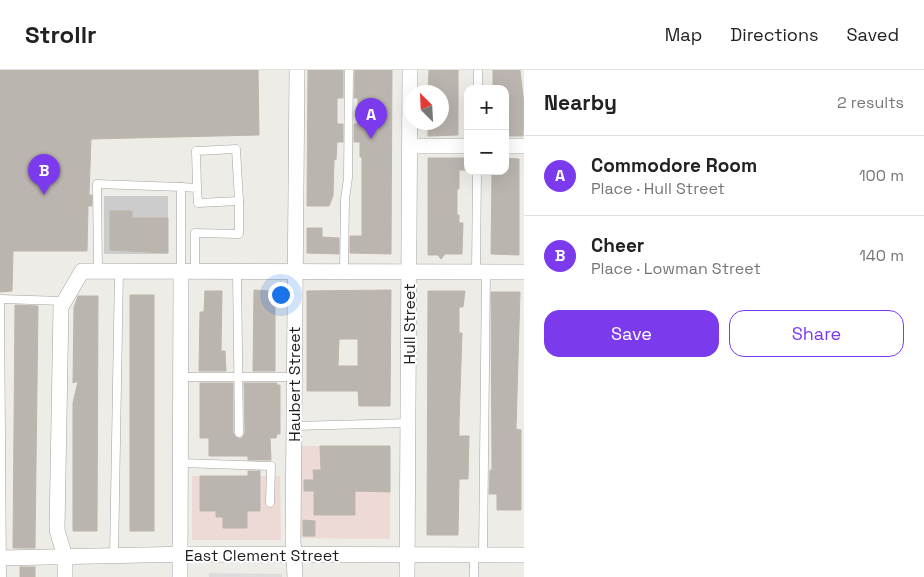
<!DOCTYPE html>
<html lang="en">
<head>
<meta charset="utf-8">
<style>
	:root { --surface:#fff; --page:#f2f2f2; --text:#222; --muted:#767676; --line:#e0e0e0; --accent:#7c3aed }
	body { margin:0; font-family:"Space Grotesk",sans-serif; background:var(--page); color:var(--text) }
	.controls { position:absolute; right:15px; top:15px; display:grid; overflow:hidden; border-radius:10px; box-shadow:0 5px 20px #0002 }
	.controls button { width:45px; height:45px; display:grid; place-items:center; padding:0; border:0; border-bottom:1px solid var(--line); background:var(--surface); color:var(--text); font:25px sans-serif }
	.compass { position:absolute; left:404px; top:15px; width:45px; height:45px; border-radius:50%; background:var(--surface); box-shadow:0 5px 20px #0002; rotate:336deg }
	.you { position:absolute; left:280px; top:224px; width:18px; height:18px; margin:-12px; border:4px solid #fff; border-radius:50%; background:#1a73e8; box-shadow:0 0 0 8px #1a73e833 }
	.badge { display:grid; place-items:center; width:32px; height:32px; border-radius:50%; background:var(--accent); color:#fff; font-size:16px; font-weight:700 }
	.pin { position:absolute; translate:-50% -41px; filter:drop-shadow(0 1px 2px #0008) }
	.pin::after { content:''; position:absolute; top:26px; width:18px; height:15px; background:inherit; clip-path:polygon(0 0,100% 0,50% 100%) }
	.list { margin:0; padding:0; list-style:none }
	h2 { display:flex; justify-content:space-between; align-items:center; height:65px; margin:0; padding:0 20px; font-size:21px }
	h2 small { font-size:16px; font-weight:400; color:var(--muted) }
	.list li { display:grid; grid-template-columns:32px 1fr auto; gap:15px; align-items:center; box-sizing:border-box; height:80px; padding:0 20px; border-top:1px solid var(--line) }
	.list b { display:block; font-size:19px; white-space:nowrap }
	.list p { margin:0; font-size:16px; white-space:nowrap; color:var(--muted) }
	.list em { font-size:16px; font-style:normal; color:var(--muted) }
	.actions { display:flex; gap:10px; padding:15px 20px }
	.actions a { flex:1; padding:11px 0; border:1px solid var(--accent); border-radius:15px; text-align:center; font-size:18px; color:var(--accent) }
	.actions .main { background:var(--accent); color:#fff }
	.map { position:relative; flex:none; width:524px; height:507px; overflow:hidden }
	header { display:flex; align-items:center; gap:30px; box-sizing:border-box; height:70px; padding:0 25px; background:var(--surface); border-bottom:1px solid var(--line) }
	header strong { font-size:24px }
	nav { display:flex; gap:28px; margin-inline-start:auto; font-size:18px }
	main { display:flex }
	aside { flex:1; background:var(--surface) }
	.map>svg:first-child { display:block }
	.residential { fill:#dcdcdc }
	.commercial { fill:#eddad7 }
	.religious { fill:#ccc }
	.building { fill:#bbb5af; stroke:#beb5aa; fill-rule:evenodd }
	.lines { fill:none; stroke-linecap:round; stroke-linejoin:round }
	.lane-casing { stroke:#a2a2a2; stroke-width:9 }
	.street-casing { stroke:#a2a2a2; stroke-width:16 }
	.lane { stroke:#fff; stroke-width:8 }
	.street { stroke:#fff; stroke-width:15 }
	.labels { text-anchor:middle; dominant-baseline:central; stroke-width:4; stroke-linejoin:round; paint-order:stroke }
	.street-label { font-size:16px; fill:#1e1e1e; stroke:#fff }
</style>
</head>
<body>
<header>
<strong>Strollr</strong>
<nav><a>Map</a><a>Directions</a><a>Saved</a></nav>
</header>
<main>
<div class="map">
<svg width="524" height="507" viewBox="0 0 524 507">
	<rect width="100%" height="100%" fill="#eeece6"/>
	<polygon class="residential" points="209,503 282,504 282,507 209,507"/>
	<g class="commercial">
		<polygon points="301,376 390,376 390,469 301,468"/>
		<polygon points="192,406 280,406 281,470 192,470"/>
	</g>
	<rect class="religious" x="104" y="126" width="64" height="58"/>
	<g class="building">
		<polygon points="0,0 258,0 259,65 91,69 89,125 92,125 92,136 88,136 87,181 13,181 12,221 0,222"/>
		<polygon points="308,0 343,0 343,28 337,28 337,54 343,54 343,72 337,72 336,90 334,89 333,126 329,136 307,136"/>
		<polygon points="355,0 392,0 391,184 350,183 350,166 362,166 362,87 360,87 360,72 354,72 354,54 358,54 358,28 354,28"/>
		<polygon points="429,0 458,0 458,65 428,66 428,52 442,52 442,22 428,22"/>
		<polygon points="493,0 520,0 524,34 523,66 505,66 505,19 493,19"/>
		<polygon points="428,88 468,88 468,100 459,100 459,119 457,119 457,145 459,145 459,153 463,153 462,184 445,184 441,189 438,185 428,185"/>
		<polygon points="505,88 519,89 519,185 491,184 492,101 505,101"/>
		<polygon points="110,141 132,141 132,148 168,148 168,183 110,180"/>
		<polygon points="307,158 322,158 322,167 339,168 339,184 307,183"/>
		<polygon points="254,220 271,221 271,233 275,233 275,301 253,301"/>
		<path d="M 391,220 L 390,336 L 359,336 L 358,321 L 307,321 L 307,221 ZM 339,269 L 358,269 L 358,296 L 338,296 Z"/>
		<polygon points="205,221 222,221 221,281 225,281 226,301 199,301 200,242 204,242"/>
		<polygon points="428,221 465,221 463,237 459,237 459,263 462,263 459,353 459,366 469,366 468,409 459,409 458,465 427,465"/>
		<polygon points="491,222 520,222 516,359 521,360 521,440 497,440 497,424 489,424 490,400 492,400"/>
		<rect x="130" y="225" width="24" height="236"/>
		<polygon points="78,226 98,226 97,461 73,461 73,333 78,311 73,313 74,237"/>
		<polygon points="15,235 38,236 35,478 13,478"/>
		<polygon points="200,313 233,313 233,363 239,369 242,368 245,363 244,313 277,313 276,315 280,315 280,364 277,364 276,368 270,368 271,390 248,390 248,386 209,386 209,368 200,368"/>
		<polygon points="320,376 390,376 390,422 355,421 355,445 314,445 314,421 304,421 304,410 314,410 313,400 321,400"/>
		<polygon points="248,401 260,401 260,441 247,441 247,458 223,458 223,447 216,447 216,441 200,441 200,406 248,406"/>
		<polygon points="303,450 315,451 315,466 303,466"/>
		<rect x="20" y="497" width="15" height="10"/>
	</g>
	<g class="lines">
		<g class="lane-casing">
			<g id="lane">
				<polyline points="478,19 478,0"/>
				<polyline points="181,117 197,118 198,133 239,131 236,79 196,81 197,118"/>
				<polyline points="98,200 97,114 181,117 181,201"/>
				<polyline points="195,201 195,163 239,164 239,131"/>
				<polyline points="237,201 239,363"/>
				<polyline points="344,201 345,129 348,108 349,0"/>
				<polyline points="476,202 477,102"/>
				<polyline points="180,307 294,307"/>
				<polyline points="294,356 408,353"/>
				<polyline points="180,393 271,396 270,433"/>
				<polyline points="483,485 486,202"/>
				<polyline points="114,486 119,201"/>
				<polyline points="2,507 0,229 63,231"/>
				<polyline points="474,507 474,485"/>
			</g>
		</g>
		<g class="street-casing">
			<g id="street">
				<polyline points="410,76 468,76"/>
				<polyline points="505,76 524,76"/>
				<polyline points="1,488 191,484 524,485"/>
				<polyline points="65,507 65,487 57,460 61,237 82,201 524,202"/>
				<polyline points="180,507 181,201"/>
				<polyline points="295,507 293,470 297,0"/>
				<polyline points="407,507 410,0"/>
			</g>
		</g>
		<use href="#lane" class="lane"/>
		<use href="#street" class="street"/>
	</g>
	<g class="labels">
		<g class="street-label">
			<text transform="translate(409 254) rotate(-90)">Hull Street</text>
			<text transform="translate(294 314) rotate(-90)">Haubert Street</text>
			<text x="262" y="485">East Clement Street</text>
		</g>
	</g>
</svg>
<div class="controls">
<button>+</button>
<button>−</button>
</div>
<svg class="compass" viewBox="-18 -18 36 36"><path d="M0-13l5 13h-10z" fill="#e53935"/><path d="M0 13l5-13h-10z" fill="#767676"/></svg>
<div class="you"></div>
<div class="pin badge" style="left:371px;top:69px">A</div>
<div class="pin badge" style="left:44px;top:125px">B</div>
</div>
<aside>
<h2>Nearby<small>2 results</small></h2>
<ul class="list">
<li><span class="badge">A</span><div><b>Commodore Room</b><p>Place · Hull Street</p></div><em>100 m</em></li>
<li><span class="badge">B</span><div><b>Cheer</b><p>Place · Lowman Street</p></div><em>140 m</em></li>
</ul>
<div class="actions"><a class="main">Save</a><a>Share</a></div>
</aside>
</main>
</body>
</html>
